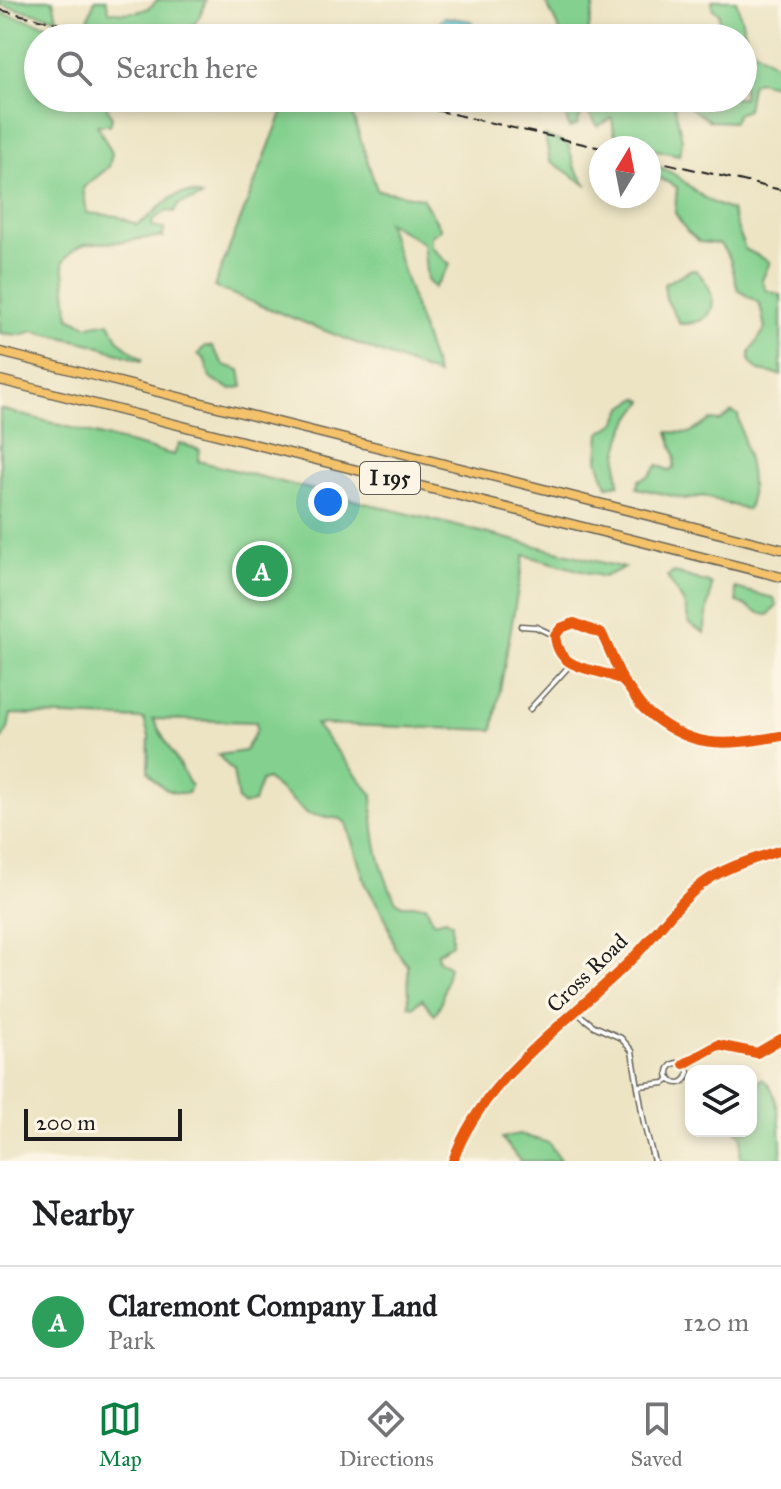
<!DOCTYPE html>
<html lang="en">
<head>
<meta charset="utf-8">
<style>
	:root { --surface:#fff; --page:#f2f2f2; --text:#202124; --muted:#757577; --line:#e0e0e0; --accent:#0b8043 }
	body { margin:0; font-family:"IM FELL Great Primer",serif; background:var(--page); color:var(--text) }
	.controls { position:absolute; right:24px; bottom:24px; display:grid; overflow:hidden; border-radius:16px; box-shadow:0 4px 12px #0003 }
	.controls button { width:72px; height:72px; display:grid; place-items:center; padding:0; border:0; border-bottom:2px solid var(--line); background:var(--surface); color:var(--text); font:40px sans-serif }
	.compass { position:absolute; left:589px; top:136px; width:72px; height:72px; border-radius:50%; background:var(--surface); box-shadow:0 4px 12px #0003; rotate:10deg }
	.scale { position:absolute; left:24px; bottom:20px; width:158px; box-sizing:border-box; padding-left:8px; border:4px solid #1c1c1c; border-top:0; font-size:22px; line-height:28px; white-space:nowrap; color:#1c1c1c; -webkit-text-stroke:6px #fcf5e5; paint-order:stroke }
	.you { position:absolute; left:328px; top:502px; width:28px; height:28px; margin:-20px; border:6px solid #fff; border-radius:50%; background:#1a73e8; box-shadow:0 0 0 12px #1a73e833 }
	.badge { display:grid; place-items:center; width:52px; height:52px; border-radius:50%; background:var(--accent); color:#fff; font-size:26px; font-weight:700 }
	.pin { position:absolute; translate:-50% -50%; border:4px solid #fff; box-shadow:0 2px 8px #0006 }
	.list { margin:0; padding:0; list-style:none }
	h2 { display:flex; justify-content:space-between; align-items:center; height:104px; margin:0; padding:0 32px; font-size:34px }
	h2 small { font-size:26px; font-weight:400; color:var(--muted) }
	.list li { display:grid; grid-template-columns:52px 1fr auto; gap:24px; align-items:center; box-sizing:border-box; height:112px; padding:0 32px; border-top:2px solid var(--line) }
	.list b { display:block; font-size:30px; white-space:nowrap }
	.list p { margin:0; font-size:26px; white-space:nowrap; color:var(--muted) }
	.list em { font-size:26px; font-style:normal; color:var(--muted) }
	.icon { flex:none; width:44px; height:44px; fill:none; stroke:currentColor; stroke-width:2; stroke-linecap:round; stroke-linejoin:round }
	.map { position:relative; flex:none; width:781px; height:1161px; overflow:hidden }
	.search { position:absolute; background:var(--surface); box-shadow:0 4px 12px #0003; left:24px; right:24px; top:24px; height:88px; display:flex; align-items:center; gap:20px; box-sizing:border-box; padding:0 28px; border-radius:44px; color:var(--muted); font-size:30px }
	.sheet { height:216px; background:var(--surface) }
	nav { display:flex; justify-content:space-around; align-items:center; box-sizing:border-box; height:112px; border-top:2px solid var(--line); background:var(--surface); font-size:22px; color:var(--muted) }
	nav a { display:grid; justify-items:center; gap:4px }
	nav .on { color:var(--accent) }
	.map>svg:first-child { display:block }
	.green { fill:#84d18f; stroke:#507656; stroke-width:2 }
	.water { fill:#5ecad4; stroke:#3d7378; stroke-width:2 }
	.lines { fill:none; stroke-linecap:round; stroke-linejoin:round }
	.street-casing { stroke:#656257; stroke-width:7 }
	.secondary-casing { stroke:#656257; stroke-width:9 }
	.highway-casing { stroke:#656257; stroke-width:11 }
	.street { stroke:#fff; stroke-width:4 }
	.secondary { stroke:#fbe7c3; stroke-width:6 }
	.highway { stroke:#f4c26a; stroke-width:8 }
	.rail { stroke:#1c1c1c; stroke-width:2; stroke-dasharray:12 6; stroke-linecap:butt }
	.cycleway-casing { stroke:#fcf5e5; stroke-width:15 }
	.cycleway { stroke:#e8590c; stroke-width:10 }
	.labels { text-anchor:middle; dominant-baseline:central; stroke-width:7; stroke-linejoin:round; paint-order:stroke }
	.shield { fill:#fcf5e5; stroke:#5f5d58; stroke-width:2 }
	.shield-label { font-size:20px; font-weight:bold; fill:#1c1c1c }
	.street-label { font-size:22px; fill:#1c1c1c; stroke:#fcf5e5 }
</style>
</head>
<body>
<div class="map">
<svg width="781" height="1161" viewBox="0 0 781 1161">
	<rect width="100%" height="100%" fill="#fcf5e5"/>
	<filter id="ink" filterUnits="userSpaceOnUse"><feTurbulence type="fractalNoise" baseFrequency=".0125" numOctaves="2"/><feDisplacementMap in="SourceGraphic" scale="16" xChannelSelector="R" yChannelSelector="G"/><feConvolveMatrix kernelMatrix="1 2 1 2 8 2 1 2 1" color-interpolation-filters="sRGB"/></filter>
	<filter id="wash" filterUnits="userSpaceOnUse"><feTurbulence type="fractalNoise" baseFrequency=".006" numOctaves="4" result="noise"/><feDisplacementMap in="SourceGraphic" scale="32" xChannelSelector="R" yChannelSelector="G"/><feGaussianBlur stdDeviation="1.8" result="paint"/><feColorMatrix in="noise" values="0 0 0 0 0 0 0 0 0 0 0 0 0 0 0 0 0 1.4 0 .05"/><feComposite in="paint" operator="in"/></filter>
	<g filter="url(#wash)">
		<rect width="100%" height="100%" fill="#ede4c4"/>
		<g class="green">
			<polygon points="0,0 53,0 57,18 0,5"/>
			<path d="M 95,0 L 106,0 L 109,11 C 125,14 148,14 157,0 L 206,0 C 190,54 154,37 112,27 L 113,34 L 86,29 L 91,23 L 88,19 Z"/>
			<polygon points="545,0 595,0 587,38 563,38"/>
			<polygon points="712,0 736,0 749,46 778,67 780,82 775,85 758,81 751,85 747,110 737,114 734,122 710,121 682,102 674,103 682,140 679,155 624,143 614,133 612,118 598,126 584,107 577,125 569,128 561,98 701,98 705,108 710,98 743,98 743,38 709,38 710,32 719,32 719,13 713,9"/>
			<path d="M 0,13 L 47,25 L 48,32 L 61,35 L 62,38 L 38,38 L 38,98 L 103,98 L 112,118 L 110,125 L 97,125 L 112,153 L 109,167 L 83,188 L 87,213 L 117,216 L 137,225 C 158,214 174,182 202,197 L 179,204 L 174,212 L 166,211 L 153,220 L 152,226 L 164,229 L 163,237 C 147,236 134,241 119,242 C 93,245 80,237 63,262 L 69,317 L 88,326 L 109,322 L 120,342 L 142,359 L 141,361 L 92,344 L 34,331 L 20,335 L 0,333 Z"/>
			<polygon points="288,98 352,113 377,190 422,198 441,229 431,236 431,247 450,265 434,288 427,280 423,243 387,222 437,375 214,287"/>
			<polygon points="545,136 568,144 575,168 588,186 550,161"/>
			<path d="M 650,164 C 687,173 690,198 731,210 L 745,249 L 770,262 L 762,280 L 766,290 L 781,295 L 781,375 L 759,371 L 750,362 L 750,352 L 765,329 L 760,304 L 738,290 L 730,259 L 720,244 L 700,242 L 687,231 L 675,213 L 677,187 L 649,173 Z"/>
			<path d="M 690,270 L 696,270 C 719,295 722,323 680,324 L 666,299 L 664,284 Z"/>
			<polygon points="205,346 212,347 224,365 240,370 243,387 230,389 210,378 205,360 198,354"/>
			<path d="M 638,398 L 644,401 C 621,427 614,449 619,484 L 607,486 L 598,460 L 600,433 L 616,423 L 623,408 Z"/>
			<path d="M 0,409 L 174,455 L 179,443 L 200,450 L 198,461 L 624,568 L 603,577 L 524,555 L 493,730 L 315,724 L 373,795 C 371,834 379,866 395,900 L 402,905 L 426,905 L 433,922 L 446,919 L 452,923 L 452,944 L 437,953 L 438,960 L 449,967 L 441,1003 L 435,1015 L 422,999 L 413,1007 L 409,1006 L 408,965 L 395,949 L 387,921 L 366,885 L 346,823 L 341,819 L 308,814 L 267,779 L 261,781 L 254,802 L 243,805 L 238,801 L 233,771 L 218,755 L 245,751 L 257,729 L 256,722 L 153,719 L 191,786 L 188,793 C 169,795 158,786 148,771 L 149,737 L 144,719 L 11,714 L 8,729 L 0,742 Z"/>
			<path d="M 732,412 L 738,415 C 743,444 758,482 748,510 L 703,496 L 686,499 L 637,488 L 639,480 L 649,476 L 658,465 L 670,471 L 674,468 L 675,455 L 668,432 L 689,433 L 711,420 L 720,421 Z"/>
			<polygon points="674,572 712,584 704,633 689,623 684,603 667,577"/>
			<path d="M 735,588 L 774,598 L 777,606 L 768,615 C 756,615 749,605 737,602 Z"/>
			<path d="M 761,1079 C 781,1087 781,1136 781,1161 L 740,1158 L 742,1137 L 737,1131 L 751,1131 L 751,1082 L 756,1084 Z"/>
			<polygon points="519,1134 549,1143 561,1161 520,1161 502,1138"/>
		</g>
		<polygon class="water" points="445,17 471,21 481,38 442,32 439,22"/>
	</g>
	<g filter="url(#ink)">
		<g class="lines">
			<g class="street-casing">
				<g id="street">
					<polyline points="521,626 536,627 555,636"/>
					<path d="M 623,681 L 602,634 L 574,623 L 561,628 L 555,636 C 559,674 596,666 621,680 C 629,685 636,701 644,709 C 690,750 723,746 781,736"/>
					<polyline points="530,709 571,664"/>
					<polyline points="576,1012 594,1026 621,1038 632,1051 644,1124 654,1161"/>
					<circle cx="678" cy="1073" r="10"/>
					<polyline points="684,1064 718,1045 757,1053 781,1039"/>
					<polyline points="640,1086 664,1083 671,1079"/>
				</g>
			</g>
			<g class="secondary-casing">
				<path id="secondary" d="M 453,1161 C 482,1077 571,1021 631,960 C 655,936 675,905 702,884 C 726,866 754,859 781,850"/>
			</g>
			<g class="highway-casing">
				<g id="highway">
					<polyline points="0,352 781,549"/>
					<polyline points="0,380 781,577"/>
				</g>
			</g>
			<use href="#street" class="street"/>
			<use href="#secondary" class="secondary"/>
			<use href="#highway" class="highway"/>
			<g class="rail">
				<polyline points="0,10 121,38"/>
				<polyline points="383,98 601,148"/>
				<polyline points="649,159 781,190"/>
			</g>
			<g class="cycleway-casing">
				<g id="cycleway">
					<path d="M 623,681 L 602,634 L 574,623 L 561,628 L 555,636 C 559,674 596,666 621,680 C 629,685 636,701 644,709 C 690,750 723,746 781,736"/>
					<polyline points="684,1064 718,1045 757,1053 781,1039"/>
					<path d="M 453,1161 C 482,1077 571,1021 631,960 C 655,936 675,905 702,884 C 726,866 754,859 781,850"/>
				</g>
			</g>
			<use href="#cycleway" class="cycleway"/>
		</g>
	</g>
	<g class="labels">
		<rect class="shield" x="360" y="462" width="60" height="32" rx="6"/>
		<g class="shield-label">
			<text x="390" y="478">I 195</text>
		</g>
		<g class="street-label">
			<text transform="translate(587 973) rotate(-44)">Cross Road</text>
		</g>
	</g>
</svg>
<div class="controls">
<button><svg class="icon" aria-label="layers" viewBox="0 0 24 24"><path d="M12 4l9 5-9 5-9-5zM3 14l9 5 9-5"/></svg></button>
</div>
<svg class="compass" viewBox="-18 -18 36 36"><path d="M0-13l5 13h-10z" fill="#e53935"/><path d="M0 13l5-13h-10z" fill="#757577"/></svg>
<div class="scale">200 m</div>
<div class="you"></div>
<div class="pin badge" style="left:262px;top:571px;background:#2e9e5b">A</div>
<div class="search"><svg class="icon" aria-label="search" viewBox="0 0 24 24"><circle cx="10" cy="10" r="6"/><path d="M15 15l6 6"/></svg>Search here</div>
</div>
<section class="sheet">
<h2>Nearby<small></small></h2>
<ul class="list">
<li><span class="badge" style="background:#2e9e5b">A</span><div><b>Claremont Company Land</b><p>Park</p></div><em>120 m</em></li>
</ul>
</section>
<nav>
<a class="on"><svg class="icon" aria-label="map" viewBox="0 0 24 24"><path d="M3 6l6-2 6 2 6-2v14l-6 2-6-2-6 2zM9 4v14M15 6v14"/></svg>Map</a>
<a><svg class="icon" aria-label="directions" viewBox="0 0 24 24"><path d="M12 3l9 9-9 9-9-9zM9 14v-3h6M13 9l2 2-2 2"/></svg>Directions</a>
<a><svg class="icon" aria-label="saved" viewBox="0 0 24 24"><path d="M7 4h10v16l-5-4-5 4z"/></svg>Saved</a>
</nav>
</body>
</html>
